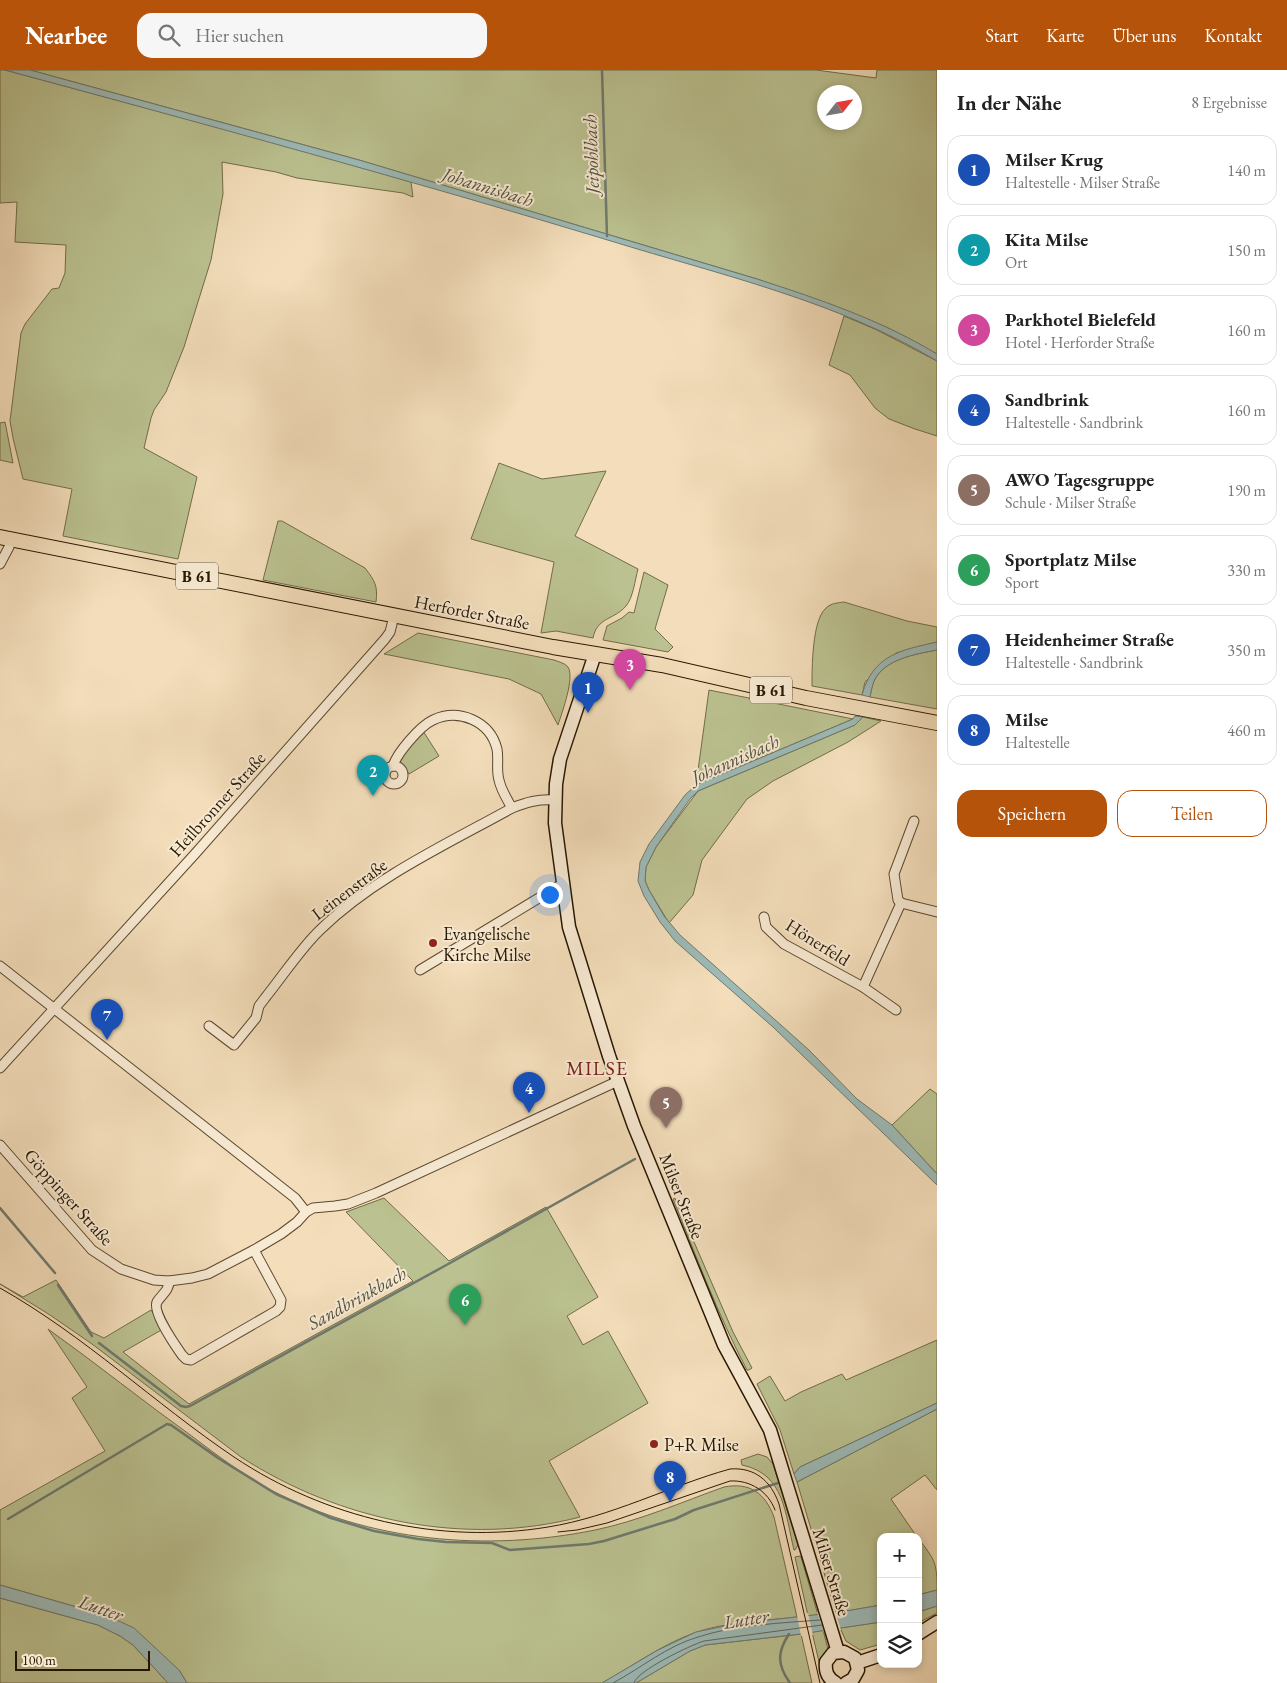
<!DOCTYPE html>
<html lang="de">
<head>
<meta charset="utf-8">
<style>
	:root { --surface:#fff; --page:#f6f6f6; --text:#222; --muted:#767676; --line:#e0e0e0; --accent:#b45309 }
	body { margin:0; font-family:"EB Garamond",serif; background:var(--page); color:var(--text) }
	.controls { position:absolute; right:15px; bottom:15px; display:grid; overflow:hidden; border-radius:10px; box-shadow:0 2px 8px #0003 }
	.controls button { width:45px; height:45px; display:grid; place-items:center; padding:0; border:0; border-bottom:1px solid var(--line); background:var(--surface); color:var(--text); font:25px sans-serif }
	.compass { position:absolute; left:817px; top:15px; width:45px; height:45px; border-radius:50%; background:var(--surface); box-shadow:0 2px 8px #0003; rotate:59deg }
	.scale { position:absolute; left:15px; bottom:12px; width:135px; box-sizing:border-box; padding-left:5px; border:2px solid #281700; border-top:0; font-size:14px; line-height:18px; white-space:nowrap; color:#281700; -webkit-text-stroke:4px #f7e9d2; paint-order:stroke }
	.you { position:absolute; left:549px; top:824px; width:18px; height:18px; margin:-12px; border:4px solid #fff; border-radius:50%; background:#1a73e8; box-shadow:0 0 0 8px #1a73e833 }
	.badge { display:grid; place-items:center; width:32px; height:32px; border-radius:50%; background:var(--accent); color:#fff; font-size:16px; font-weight:700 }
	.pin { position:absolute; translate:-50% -41px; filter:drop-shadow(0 1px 2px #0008) }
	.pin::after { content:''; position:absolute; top:26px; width:18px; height:15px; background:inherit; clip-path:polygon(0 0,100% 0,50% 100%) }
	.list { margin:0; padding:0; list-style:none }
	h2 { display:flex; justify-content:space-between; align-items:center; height:65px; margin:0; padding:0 20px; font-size:21px }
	h2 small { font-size:16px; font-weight:400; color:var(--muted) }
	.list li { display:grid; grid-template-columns:32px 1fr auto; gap:15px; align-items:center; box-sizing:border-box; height:70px; margin:0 10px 10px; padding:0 10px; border:1px solid var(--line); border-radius:15px }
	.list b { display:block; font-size:19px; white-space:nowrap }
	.list p { margin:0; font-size:16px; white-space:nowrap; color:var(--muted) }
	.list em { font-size:16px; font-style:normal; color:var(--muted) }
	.actions { display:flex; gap:10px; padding:15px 20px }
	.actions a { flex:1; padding:11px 0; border:1px solid var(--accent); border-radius:15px; text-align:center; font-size:18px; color:var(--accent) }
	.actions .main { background:var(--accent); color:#fff }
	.icon { flex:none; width:28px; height:28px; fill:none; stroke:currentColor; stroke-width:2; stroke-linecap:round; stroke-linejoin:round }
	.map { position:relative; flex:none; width:937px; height:1613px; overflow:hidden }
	header { display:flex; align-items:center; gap:30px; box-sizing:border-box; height:70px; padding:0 25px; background:var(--accent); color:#fff }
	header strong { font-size:24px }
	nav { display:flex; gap:28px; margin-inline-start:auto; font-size:18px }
	.search { width:350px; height:45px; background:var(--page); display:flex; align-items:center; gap:12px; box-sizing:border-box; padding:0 18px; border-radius:15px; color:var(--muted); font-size:19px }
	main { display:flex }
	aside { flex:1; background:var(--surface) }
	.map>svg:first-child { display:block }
	.green { fill:#bbc190; stroke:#726c48; fill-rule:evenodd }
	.water { fill:#9dbab7; stroke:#6e796e }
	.pier { fill:#f3ddba }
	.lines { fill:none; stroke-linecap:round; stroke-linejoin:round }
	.shore { stroke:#62685c; stroke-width:1 }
	.stream { stroke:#6e796e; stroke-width:2.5 }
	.street-casing { stroke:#5b482e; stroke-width:11 }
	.secondary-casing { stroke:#281700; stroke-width:15 }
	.primary-casing { stroke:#281700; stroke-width:16 }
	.street { stroke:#f7e9d2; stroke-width:9 }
	.secondary { stroke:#f7e9d2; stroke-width:12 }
	.primary { stroke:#f3ddba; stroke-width:14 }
	.tram { stroke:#281700; stroke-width:1 }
	.poi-dot { fill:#8f2418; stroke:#f7e9d2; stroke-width:2 }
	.labels { text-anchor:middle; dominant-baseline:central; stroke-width:4; stroke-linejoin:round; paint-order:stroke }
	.shield { fill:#f7e9d2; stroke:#66563f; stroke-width:1 }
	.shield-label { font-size:16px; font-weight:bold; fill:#281700 }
	.street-label { font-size:18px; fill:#281700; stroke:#f7e9d2 }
	.poi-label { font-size:18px; fill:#281700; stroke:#f7e9d2; text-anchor:start }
	.water-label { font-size:19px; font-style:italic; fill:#515040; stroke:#f7e9d2 }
	.quarter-label { font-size:20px; letter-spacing:1px; fill:#7a1f14; stroke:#f7e9d2 }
</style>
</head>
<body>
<header>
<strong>Nearbee</strong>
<div class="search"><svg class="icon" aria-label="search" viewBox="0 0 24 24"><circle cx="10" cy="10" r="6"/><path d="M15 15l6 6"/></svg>Hier suchen</div>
<nav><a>Start</a><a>Karte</a><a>Über uns</a><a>Kontakt</a></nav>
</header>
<main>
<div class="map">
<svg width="937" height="1613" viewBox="0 0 937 1613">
	<rect width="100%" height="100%" fill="#f3ddba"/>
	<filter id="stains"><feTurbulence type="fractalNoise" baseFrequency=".004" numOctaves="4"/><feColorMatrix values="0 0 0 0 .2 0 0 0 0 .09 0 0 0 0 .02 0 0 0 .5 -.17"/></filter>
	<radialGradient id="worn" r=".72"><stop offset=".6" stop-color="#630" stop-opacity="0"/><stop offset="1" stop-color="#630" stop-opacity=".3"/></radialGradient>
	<g class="green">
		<polygon points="0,0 5,0 258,68 411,112 413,127 403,123 297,108 276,102 222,92 223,124 211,190 184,277 166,322 154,340 151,348 144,378 197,407 178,489 63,466 72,419 23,409 13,368 10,351 21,263 25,254 52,219 59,218 65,203 66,175 15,172 17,132 0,133"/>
		<path d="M 30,0 L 816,0 L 876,8 L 877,0 L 937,0 L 937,284 L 888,258 L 843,239 L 757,209 L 359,90 ZM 824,22 L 854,22 L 854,52 L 824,52 Z"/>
		<polygon points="844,246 877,260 937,291 937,366 915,359 889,349 875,338 850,305 829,295"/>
		<polygon points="5,352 13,393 0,390 0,353"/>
		<path d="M 499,393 L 542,409 L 606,401 L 575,466 L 638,499 C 635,510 633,528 626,536 C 614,550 597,547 593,568 L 556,561 L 541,563 L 554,492 L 471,469 Z"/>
		<path d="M 278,451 L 282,451 L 365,498 C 375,511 378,516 376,532 L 263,510 Z"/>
		<polygon points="644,502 668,515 655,559 673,577 668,582 603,570 607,556 622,548 629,542 634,543"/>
		<path d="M 844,532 L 907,551 L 937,557 L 937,572 L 896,583 L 865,612 L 862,625 L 812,616 C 812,598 812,550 826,538 C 831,533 838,533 844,532 Z"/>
		<path d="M 418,563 L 554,590 C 559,592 565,593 568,597 C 575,608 562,642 558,655 L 541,624 L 509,609 L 384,584 Z"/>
		<path d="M 937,580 L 937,639 L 870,627 C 871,622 872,616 874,611 C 884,589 916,584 937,580 Z"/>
		<polygon points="709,620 853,649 696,715"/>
		<polygon points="863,647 881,651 848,672 773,711 747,729 702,790 693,825 669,853 649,820 645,811 646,797 656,777 698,721 855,655"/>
		<polygon points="423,661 439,686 409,704 400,691 400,687"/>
		<polygon points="930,1019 937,1024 937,1104 892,1055"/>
		<path d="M 384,1128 L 449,1191 L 546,1137 L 598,1227 L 567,1246 L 583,1275 L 608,1261 L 648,1333 L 549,1391 L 580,1447 C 465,1477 340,1451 241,1387 L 92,1274 L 50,1245 L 0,1214 L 23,1227 L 56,1210 L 91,1262 L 104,1268 L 151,1240 L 163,1259 L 123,1282 L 189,1334 L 413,1211 L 346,1142 Z"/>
		<path d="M 675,1128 L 733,1262 L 752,1298 L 749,1300 L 747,1300 C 718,1245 696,1186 673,1129 Z"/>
		<path d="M 48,1259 C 97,1294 144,1332 193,1367 C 218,1386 243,1405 271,1420 C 369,1472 487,1482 595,1460 C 639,1451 682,1432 724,1417 C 750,1412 765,1423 774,1447 L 797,1547 C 765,1551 724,1552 694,1563 C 661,1575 633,1596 602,1613 L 187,1613 L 179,1600 L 120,1552 L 108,1546 L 0,1515 L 0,1440 L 105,1381 L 72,1328 L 87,1317 Z"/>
		<polygon points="937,1270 937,1333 800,1397 794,1404 780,1360 757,1314 770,1306 785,1331 801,1322 842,1304 846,1310"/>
		<polygon points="937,1339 937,1420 925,1405 891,1429 917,1467 881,1467 881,1535 836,1543 797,1412"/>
		<path d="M 758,1384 L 767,1387 L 773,1394 L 798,1475 L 795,1480 L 794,1480 C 785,1444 785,1404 742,1395 L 741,1390 Z"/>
		<path d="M 918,1468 C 935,1490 937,1492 937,1520 L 918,1525 Z"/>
		<polygon points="800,1486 801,1487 818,1545 808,1546 795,1487"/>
		<polygon points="0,1528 98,1555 120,1566 133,1575 168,1613 0,1613"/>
		<polygon points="937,1536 937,1543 918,1553 918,1542"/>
		<polygon points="881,1552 881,1574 860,1580 846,1571 840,1558"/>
		<polygon points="823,1560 828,1579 829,1613 824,1613 812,1562"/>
		<polygon points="801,1564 812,1613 636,1613 690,1581 705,1575"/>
	</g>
	<g class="water">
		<path d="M 5,0 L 30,0 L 359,90 L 757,209 C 819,229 881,250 937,284 L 937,291 C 837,231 721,205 611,171 C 410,110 208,55 5,0 Z"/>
		<path d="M 937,572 L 937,580 C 916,584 884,589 874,611 C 872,616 871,622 870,627 L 862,625 C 873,585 901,580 937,572 Z"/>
		<polygon points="855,646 863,647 855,655 712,715 698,721 690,729 656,777 646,797 645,811 649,820 664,846 680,865 809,980 857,1029 892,1055 937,1104 937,1115 773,957 675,871 660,852 644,826 638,811 640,792 649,774 685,725 696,715 853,649"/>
		<polygon points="937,1333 937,1339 797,1412 794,1404 800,1397"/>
		<polygon points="0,1515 108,1546 134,1558 179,1600 187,1613 168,1613 133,1575 120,1566 98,1555 0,1528"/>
		<polygon points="937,1520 937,1536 918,1542 918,1525"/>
		<polygon points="881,1535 881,1552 801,1564 705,1575 690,1581 636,1613 602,1613 658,1580 696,1562 734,1554 840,1542"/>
	</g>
	<g class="pier">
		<polygon points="835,1540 841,1560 824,1563 817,1542"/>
		<polygon points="808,1543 813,1565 801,1566 797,1545"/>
	</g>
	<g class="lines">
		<g class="shore">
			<path d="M 613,1613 C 641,1598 667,1576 698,1567 C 734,1555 782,1553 820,1550"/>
			<path d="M 634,1613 C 636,1601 691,1575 704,1571 L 822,1555"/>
		</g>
		<g class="stream">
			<polyline points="602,0 607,166"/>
			<polyline points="0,1138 55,1203"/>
			<polyline points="58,1215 92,1266"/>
			<polyline points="99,1273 181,1336 186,1337 190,1336 450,1193 635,1089"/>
			<polyline points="8,1449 167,1354 171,1355 218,1388 276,1424 331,1448 374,1461 418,1469 446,1472 492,1473 510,1480 589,1474 604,1471 675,1449 694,1440 781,1412"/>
			<path d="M 789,1564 C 777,1582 777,1595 790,1613"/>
		</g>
		<g class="street-casing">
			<g id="street">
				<polyline points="0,494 9,477 11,469"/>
				<path d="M 393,696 C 397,683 420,656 433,650 C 459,638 490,651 497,679 C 499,690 496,700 499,710 C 501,720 507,729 512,738"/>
				<circle cx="394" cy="705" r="9"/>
				<polyline points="901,833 898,830 894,804 914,751"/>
				<polyline points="901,833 937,842"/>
				<polyline points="764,847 766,857 784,874 863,917 896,940"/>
				<polyline points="0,896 295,1128 306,1142"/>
				<polyline points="420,900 557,817 562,815"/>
				<polyline points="863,917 901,833"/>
				<path d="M 209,956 L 234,975 L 256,948 L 259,936 L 265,928 C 282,907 301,878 320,860 C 373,808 447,774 512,738 C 527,732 538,729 554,730"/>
				<polyline points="0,998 194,785 385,569 390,562 394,546"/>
				<polyline points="0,1075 92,1180 121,1199 154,1210 169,1211 192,1208 208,1204 254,1180 281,1164 297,1152 306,1142 313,1138 335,1136 348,1134 376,1123 618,1011"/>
				<path d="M 169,1211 C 169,1221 162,1224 157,1232 C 152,1242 175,1275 182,1285 L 186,1289 L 191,1290 L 276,1241 L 280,1237 L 281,1230 L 254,1180"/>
			</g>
		</g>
		<g class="secondary-casing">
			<g id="secondary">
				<polyline points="595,584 560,689 556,714 555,753 569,857 609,986 634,1056 724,1275 770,1360 838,1582"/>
				<polyline points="918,1564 937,1552"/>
				<polyline points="857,1593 881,1585"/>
				<path d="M 836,1613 C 827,1608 825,1601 826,1592 L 833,1583 L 844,1582 L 855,1588 L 858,1600 L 853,1609 L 846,1613"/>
			</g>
		</g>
		<g class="primary-casing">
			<polyline id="primary" points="0,467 553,577 662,595 806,628 937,653"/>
		</g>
		<use href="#street" class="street"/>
		<use href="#secondary" class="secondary"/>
		<use href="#primary" class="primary"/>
		<g class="tram">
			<path d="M 0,1218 C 85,1266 154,1333 234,1387 C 325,1448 440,1475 548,1457 C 611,1447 669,1416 730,1399 C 755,1397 771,1411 779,1434 L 820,1613"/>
			<path d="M 558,1462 L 577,1460 L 607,1453 L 730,1411 C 750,1410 768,1421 775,1440"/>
		</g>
	</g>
	<g class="poi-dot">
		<circle cx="433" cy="873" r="5"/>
		<circle cx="654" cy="1374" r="5"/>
	</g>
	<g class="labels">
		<g class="shield">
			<rect x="176" y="492.5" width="42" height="27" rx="4"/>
			<rect x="750" y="606.5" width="42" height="27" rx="4"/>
		</g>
		<g class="shield-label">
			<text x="197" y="506">B 61</text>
			<text x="771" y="620">B 61</text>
		</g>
		<g class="street-label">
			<text transform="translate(472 542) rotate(11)">Herforder Straße</text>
			<text transform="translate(217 734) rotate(-48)">Heilbronner Straße</text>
			<text transform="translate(349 819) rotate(-37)">Leinenstraße</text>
			<text transform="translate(818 872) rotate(32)">Hönerfeld</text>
			<text transform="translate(682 1126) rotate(68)">Milser Straße</text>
			<text transform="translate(69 1127) rotate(48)">Göppinger Straße</text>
			<text transform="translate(832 1502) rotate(73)">Milser Straße</text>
		</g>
		<g class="poi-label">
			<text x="443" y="863">Evangelische<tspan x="443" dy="21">Kirche Milse</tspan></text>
			<text x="664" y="1374">P+R Milse</text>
		</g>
		<g class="water-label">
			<text transform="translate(591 84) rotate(-92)">Jeipohlbach</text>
			<text transform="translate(488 117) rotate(17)">Johannisbach</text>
			<text transform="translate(735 689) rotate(-24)">Johannisbach</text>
			<text transform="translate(357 1228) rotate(-29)">Sandbrinkbach</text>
			<text transform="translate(101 1538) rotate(19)">Lutter</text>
			<text transform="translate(746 1549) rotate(-9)">Lutter</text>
		</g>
		<g class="quarter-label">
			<text x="597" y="998">MILSE</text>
		</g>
	</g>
	<rect width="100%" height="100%" filter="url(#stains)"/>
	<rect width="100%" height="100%" fill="url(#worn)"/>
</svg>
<div class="controls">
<button>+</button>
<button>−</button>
<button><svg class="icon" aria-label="layers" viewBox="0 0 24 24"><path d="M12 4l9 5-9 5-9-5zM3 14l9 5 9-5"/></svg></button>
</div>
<svg class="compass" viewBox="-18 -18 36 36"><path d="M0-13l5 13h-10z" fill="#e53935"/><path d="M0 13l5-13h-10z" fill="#767676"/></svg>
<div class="scale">100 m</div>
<div class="you"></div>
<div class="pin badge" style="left:588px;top:643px;background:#1a4fb4">1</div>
<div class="pin badge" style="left:373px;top:726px;background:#0f9aa8">2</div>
<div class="pin badge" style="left:630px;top:620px;background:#d1479c">3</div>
<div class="pin badge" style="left:529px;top:1043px;background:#1a4fb4">4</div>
<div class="pin badge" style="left:666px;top:1058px;background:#8d6e63">5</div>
<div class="pin badge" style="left:465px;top:1255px;background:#2e9e5b">6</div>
<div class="pin badge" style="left:107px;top:970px;background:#1a4fb4">7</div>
<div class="pin badge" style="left:670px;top:1432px;background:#1a4fb4">8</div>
</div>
<aside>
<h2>In der Nähe<small>8 Ergebnisse</small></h2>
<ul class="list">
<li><span class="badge" style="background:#1a4fb4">1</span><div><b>Milser Krug</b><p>Haltestelle · Milser Straße</p></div><em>140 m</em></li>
<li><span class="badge" style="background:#0f9aa8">2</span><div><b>Kita Milse</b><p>Ort</p></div><em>150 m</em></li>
<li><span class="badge" style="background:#d1479c">3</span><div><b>Parkhotel Bielefeld</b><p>Hotel · Herforder Straße</p></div><em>160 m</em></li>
<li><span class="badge" style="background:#1a4fb4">4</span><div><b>Sandbrink</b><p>Haltestelle · Sandbrink</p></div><em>160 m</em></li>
<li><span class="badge" style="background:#8d6e63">5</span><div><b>AWO Tagesgruppe</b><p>Schule · Milser Straße</p></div><em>190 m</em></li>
<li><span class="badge" style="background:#2e9e5b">6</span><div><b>Sportplatz Milse</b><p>Sport</p></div><em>330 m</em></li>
<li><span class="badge" style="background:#1a4fb4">7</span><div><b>Heidenheimer Straße</b><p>Haltestelle · Sandbrink</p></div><em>350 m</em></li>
<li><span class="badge" style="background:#1a4fb4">8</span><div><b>Milse</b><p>Haltestelle</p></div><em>460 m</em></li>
</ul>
<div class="actions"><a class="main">Speichern</a><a>Teilen</a></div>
</aside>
</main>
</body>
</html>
